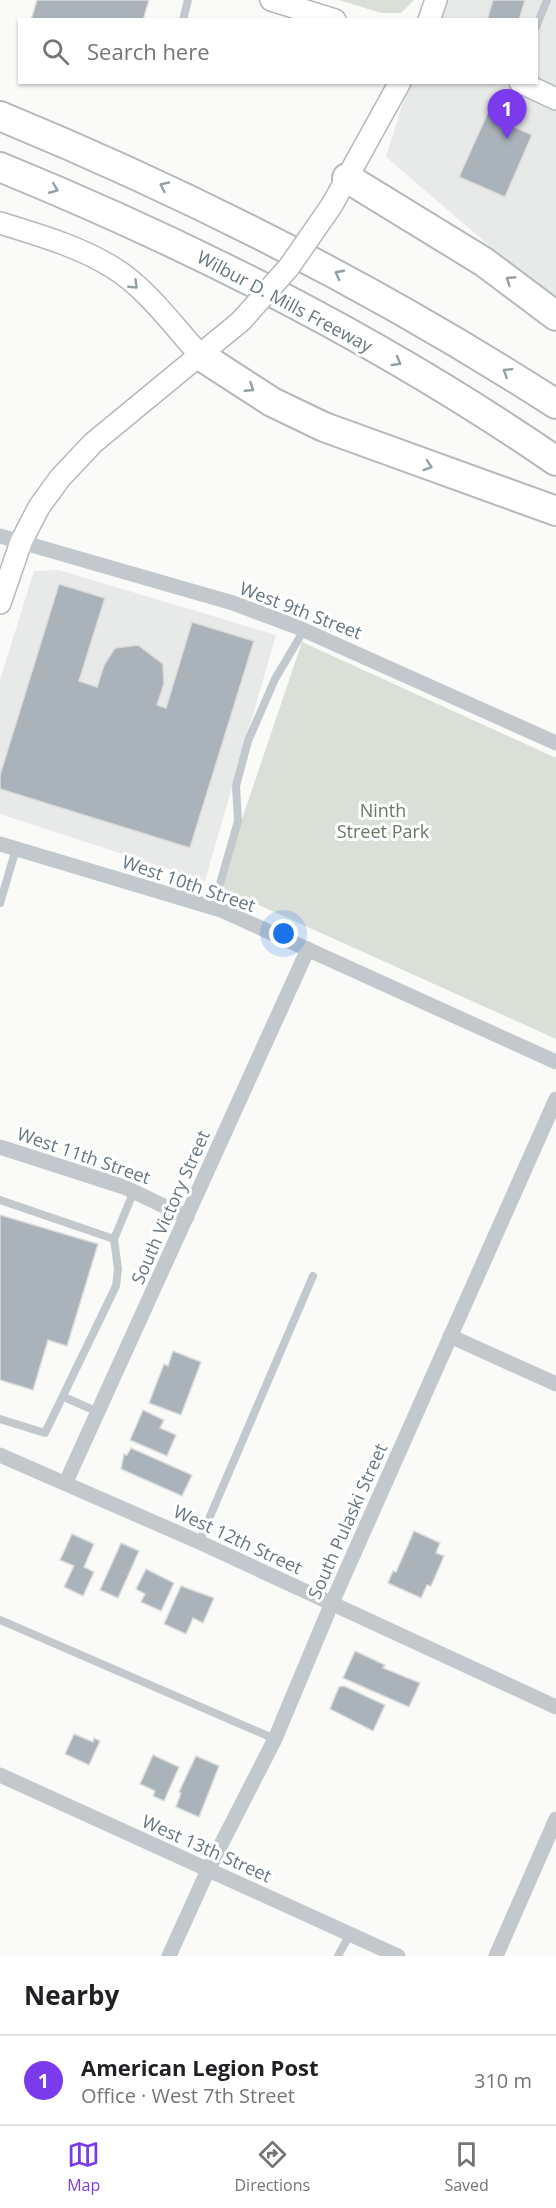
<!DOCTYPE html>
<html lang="en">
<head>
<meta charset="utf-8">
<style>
	:root { --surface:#fff; --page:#f2f2f2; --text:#202124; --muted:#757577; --line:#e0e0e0; --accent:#7c3aed }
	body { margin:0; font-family:"Open Sans",sans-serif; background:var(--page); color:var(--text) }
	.you { position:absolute; left:284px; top:934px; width:21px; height:21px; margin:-15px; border:4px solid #fff; border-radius:50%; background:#1a73e8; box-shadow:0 0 0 9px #1a73e833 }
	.badge { display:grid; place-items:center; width:39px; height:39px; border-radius:50%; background:var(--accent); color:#fff; font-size:20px; font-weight:700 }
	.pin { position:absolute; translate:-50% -50px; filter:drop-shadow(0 2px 3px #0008) }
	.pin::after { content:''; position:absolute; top:32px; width:21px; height:18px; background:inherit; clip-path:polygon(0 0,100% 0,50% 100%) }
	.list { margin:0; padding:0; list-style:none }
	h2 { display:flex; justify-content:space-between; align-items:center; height:78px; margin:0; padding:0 24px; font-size:26px }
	h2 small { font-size:20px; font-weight:400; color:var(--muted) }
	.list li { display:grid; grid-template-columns:39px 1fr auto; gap:18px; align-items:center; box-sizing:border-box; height:90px; padding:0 24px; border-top:2px solid var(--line) }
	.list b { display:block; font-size:22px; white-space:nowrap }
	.list p { margin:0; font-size:20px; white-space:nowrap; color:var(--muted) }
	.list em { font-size:20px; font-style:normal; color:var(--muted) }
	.icon { flex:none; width:33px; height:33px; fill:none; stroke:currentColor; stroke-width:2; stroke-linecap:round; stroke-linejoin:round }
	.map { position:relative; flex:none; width:556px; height:1956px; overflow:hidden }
	.search { position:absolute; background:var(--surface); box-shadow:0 2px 4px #0004; left:18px; right:18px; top:18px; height:66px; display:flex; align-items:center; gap:15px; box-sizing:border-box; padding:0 21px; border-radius:0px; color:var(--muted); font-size:22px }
	.sheet { height:168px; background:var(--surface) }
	nav { display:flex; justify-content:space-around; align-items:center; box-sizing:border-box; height:84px; border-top:2px solid var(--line); background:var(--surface); font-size:16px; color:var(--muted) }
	nav a { display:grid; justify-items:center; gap:3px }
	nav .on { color:var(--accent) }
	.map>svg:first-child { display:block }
	.built { fill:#e8e9e9 }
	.green { fill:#dadfd7 }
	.building { fill:#aab3b9; stroke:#dcdcda; stroke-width:1.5 }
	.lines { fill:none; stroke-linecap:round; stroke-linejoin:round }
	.secondary-casing { stroke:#b3babf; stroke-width:24 }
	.highway-casing { stroke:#b4b9bd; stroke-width:32 }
	.lane { stroke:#c3c8cc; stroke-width:8 }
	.street { stroke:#c3c8cc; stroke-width:15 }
	.secondary { stroke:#fff; stroke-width:21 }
	.highway { stroke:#fff; stroke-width:28 }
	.secondary-bridge-casing { stroke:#b3babf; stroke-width:24; stroke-linecap:butt }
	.secondary-bridge { stroke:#fff; stroke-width:21 }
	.oneway { stroke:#939fa8 }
	.labels { text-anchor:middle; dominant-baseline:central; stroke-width:6; stroke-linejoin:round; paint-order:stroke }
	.street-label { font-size:18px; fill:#657683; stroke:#fff }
	.park-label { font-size:18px; fill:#687a64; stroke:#fff }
</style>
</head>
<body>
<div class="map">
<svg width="556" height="1956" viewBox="0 0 556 1956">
	<rect width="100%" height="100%" fill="#fafaf8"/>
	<g class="built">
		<polygon points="435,0 556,0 556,303 386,157 409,83 536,82 536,20 429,19"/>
		<polygon points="59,570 276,635 205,881 0,814 0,680 34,571"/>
	</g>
	<g class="green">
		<polygon points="339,0 414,0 401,13 381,13"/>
		<polygon points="302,642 556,758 556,1039 219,887"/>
	</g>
	<g class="building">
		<polygon points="37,0 149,0 143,20 31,20"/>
		<polygon points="493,0 525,0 519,20 487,20"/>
		<polygon points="489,110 505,118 503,122 532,135 505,197 459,177"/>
		<polygon points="59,584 105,598 79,681 97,687 104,665 115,648 138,645 163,664 164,684 157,705 166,708 192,622 254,641 190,848 0,789 0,775"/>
		<polygon points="0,1215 98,1244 67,1346 48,1340 33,1390 0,1380"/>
		<polygon points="173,1351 201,1362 181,1415 149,1403 164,1364 168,1366"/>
		<polygon points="143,1410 164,1420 160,1428 176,1435 167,1456 130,1440"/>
		<polygon points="131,1448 192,1475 182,1496 121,1469 124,1454 127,1455"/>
		<polygon points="414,1531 440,1543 436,1553 444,1556 431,1586 427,1585 421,1598 388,1583 393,1571 396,1572"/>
		<polygon points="72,1534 94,1544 84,1567 94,1572 83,1596 64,1587 74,1566 60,1560"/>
		<polygon points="121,1543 139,1551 118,1598 100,1590"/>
		<polygon points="146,1569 174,1583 161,1611 141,1602 145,1594 136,1589"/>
		<polygon points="181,1586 214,1598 203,1623 193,1618 186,1634 164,1624"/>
		<polygon points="355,1651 385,1665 383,1668 420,1683 409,1707 343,1678"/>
		<polygon points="344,1686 385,1705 373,1731 330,1709 339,1687"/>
		<polygon points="74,1734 93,1742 94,1738 100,1741 89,1765 65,1754"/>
		<polygon points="153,1755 179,1767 164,1801 153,1796 155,1791 140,1784"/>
		<polygon points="196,1756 219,1766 199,1817 176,1807 181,1793 179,1792"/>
	</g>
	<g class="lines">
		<g class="secondary-casing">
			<g id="secondary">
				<polyline points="271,0 335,20"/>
				<polyline points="429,20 436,0"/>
				<polyline points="520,82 556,99"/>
				<polyline points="332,205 400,82"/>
				<path d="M 0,223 C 38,235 78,246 112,267 C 147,288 174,327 201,356"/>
				<polyline points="0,603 21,542 39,507 60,478 93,443 241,321"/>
			</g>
		</g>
		<g class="highway-casing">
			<g id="highway">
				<path d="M 0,116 C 194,196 379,290 556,404"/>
				<path d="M 0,167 C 193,246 383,342 556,461"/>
				<polyline points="347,178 484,262 556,316"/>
				<polyline points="201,356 272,402 324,427 556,511"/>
			</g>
		</g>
		<g class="lane">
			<polyline points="183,20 188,0"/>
			<polyline points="536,27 547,0"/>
			<polyline points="0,903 16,849"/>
			<polyline points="213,908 238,821 236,786 248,741 275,679 304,630"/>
			<polyline points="0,1200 114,1239 134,1191"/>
			<polyline points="64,1397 98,1412"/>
			<polyline points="0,1419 45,1433 116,1286 118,1269 114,1239"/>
			<polyline points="199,1542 313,1276"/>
			<polyline points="0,1620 275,1739"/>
			<polyline points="338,1956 350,1934"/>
		</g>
		<g class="street">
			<polyline points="0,536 233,603 297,627 556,743"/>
			<polyline points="0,844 221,910 556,1062"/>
			<polyline points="0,1147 124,1187 187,1217"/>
			<polyline points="450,1336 556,1384"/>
			<polyline points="0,1455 199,1542 556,1707"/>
			<polyline points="66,1482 308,949"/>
			<polyline points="0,1775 398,1956"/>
			<polyline points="169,1956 208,1870 275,1739 331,1605 556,1099"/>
			<polyline points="496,1956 556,1819"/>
		</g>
		<use href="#secondary" class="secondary"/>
		<use href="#highway" class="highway"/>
		<g class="secondary-bridge-casing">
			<polyline id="secondary-bridge" points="241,321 289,267 332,205"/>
		</g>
		<use href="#secondary-bridge" class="secondary-bridge"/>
	</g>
	<defs><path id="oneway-chevron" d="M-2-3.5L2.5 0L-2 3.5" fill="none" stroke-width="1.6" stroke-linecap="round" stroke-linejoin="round" transform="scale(1.5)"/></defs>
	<g class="oneway">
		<use href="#oneway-chevron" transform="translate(164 186) rotate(-155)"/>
		<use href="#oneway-chevron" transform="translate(54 189) rotate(22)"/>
		<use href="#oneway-chevron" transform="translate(339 274) rotate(-152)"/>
		<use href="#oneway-chevron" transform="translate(510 280) rotate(-145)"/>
		<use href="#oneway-chevron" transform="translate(134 285) rotate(44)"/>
		<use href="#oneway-chevron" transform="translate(397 362) rotate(30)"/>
		<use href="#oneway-chevron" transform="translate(507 372) rotate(-148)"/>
		<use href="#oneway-chevron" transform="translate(250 388) rotate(33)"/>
		<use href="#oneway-chevron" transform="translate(428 466) rotate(18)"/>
	</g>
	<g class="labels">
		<g class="street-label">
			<text transform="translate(285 301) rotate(28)">Wilbur D. Mills Freeway</text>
			<text transform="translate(301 610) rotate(21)">West 9th Street</text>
			<text transform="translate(189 883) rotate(19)">West 10th Street</text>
			<text transform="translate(84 1155) rotate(19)">West 11th Street</text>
			<text transform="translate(170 1207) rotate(-66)">South Victory Street</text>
			<text transform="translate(347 1521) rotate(-66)">South Pulaski Street</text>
			<text transform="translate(238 1539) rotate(25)">West 12th Street</text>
			<text transform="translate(207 1848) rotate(24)">West 13th Street</text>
		</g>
		<g class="park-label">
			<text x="383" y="810">Ninth<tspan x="383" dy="21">Street Park</tspan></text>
		</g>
	</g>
</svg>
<div class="you"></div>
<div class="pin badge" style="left:507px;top:139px">1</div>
<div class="search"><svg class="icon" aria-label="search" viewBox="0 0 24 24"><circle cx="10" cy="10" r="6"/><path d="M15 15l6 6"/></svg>Search here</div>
</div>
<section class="sheet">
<h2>Nearby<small></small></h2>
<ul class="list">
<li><span class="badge">1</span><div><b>American Legion Post</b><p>Office · West 7th Street</p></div><em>310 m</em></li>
</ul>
</section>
<nav>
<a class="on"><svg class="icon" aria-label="map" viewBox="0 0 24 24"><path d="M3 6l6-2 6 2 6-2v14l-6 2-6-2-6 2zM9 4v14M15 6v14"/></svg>Map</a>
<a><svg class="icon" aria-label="directions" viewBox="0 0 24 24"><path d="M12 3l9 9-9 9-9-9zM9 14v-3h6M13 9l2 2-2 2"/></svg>Directions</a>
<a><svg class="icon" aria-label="saved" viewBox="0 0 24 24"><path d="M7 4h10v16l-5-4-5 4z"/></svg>Saved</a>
</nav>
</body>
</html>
